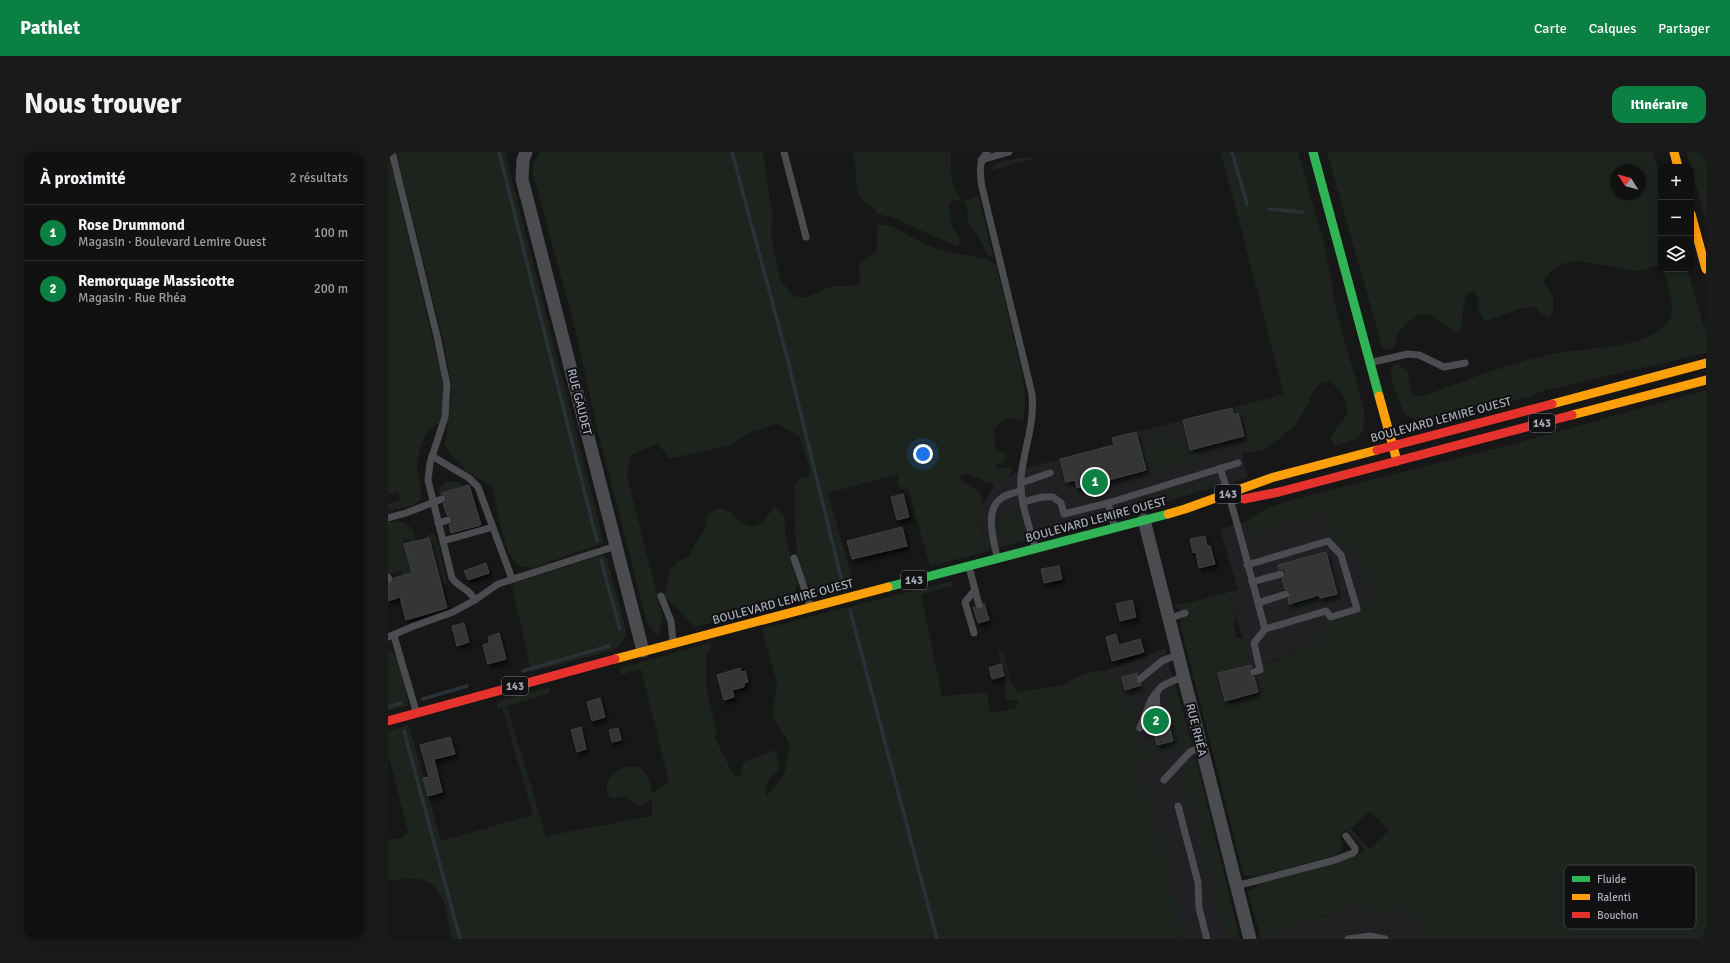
<!DOCTYPE html>
<html lang="fr">
<head>
<meta charset="utf-8">
<style>
	:root { --surface:#111; --page:#1a1a1a; --text:#f1f3f6; --muted:#9c9d9f; --line:#303131; --accent:#0b8043 }
	body { margin:0; font-family:Signika,sans-serif; background:var(--page); color:var(--text) }
	.controls { position:absolute; right:12px; top:12px; display:grid; overflow:hidden; border-radius:8px; box-shadow:0 2px 10px #0003 }
	.controls button { width:36px; height:36px; display:grid; place-items:center; padding:0; border:0; border-bottom:1px solid var(--line); background:var(--surface); color:var(--text); font:20px sans-serif }
	.compass { position:absolute; left:1222px; top:12px; width:36px; height:36px; border-radius:50%; background:var(--surface); box-shadow:0 2px 10px #0003; rotate:306deg }
	.you { position:absolute; left:535px; top:302px; width:14px; height:14px; margin:-10px; border:3px solid #fff; border-radius:50%; background:#1a73e8; box-shadow:0 0 0 6px #1a73e833 }
	.badge { display:grid; place-items:center; width:26px; height:26px; border-radius:50%; background:var(--accent); color:#fff; font-size:13px; font-weight:700 }
	.pin { position:absolute; translate:-50% -50%; border:2px solid #fff; box-shadow:0 1px 4px #0006 }
	.list { margin:0; padding:0; list-style:none }
	h2 { display:flex; justify-content:space-between; align-items:center; height:52px; margin:0; padding:0 16px; font-size:17px }
	h2 small { font-size:13px; font-weight:400; color:var(--muted) }
	.list li { display:grid; grid-template-columns:26px 1fr auto; gap:12px; align-items:center; box-sizing:border-box; height:56px; padding:0 16px; border-top:1px solid var(--line) }
	.list b { display:block; font-size:15px; white-space:nowrap }
	.list p { margin:0; font-size:13px; white-space:nowrap; color:var(--muted) }
	.list em { font-size:13px; font-style:normal; color:var(--muted) }
	.icon { flex:none; width:22px; height:22px; fill:none; stroke:currentColor; stroke-width:2; stroke-linecap:round; stroke-linejoin:round }
	.map { position:relative; flex:none; width:1318px; height:787px; overflow:hidden; border-radius:12px }
	header { display:flex; align-items:center; gap:24px; box-sizing:border-box; height:56px; padding:0 20px; background:var(--accent); color:#fff }
	header strong { font-size:19px }
	nav { display:flex; gap:22px; margin-inline-start:auto; font-size:14px }
	.intro { display:flex; align-items:center; justify-content:space-between; box-sizing:border-box; height:96px; padding:0 24px }
	h1 { margin:0; font-size:28px }
	.button { padding:10px 18px; border-radius:12px; background:var(--accent); color:#fff; font-size:14px; font-weight:700 }
	main { display:flex; gap:24px; padding:0 24px }
	aside { flex:1; background:var(--surface); border-radius:12px; box-shadow:0 2px 10px #0003 }
	.map>svg:first-child { display:block }
	.built { fill:#212123 }
	.green { fill:#1d241e; fill-rule:evenodd }
	.lines { fill:none; stroke-linecap:round; stroke-linejoin:round }
	.stream { stroke:#2a3239; stroke-width:3.5 }
	.building { fill:#353536; stroke:#3f4043; filter:url(#shadow) }
	.lane { stroke:#4b4c50; stroke-width:7 }
	.street { stroke:#4b4c50; stroke-width:13 }
	.fast { stroke:#30b455; stroke-width:9 }
	.slow { stroke:#ff9f0a; stroke-width:9 }
	.jam { stroke:#e5322d; stroke-width:9 }
	.labels { text-anchor:middle; dominant-baseline:central; stroke-width:4; stroke-linejoin:round; paint-order:stroke }
	.shield { fill:#111113; stroke:#7b7e86; stroke-width:1 }
	.shield-label { font-size:11px; font-weight:bold; fill:#a8adb8 }
	.street-label { font-size:12px; fill:#a8adb8; stroke:#111113 }
	.key { fill:#111113; stroke:#3e4045; stroke-width:1 }
	.key-label { font-size:11px; fill:#a8adb8 }
</style>
</head>
<body>
<header>
<strong>Pathlet</strong>
<nav><a>Carte</a><a>Calques</a><a>Partager</a></nav>
</header>
<div class="intro"><h1>Nous trouver</h1><a class="button">Itinéraire</a></div>
<main>
<aside>
<h2>À proximité<small>2 résultats</small></h2>
<ul class="list">
<li><span class="badge">1</span><div><b>Rose Drummond</b><p>Magasin · Boulevard Lemire Ouest</p></div><em>100 m</em></li>
<li><span class="badge">2</span><div><b>Remorquage Massicotte</b><p>Magasin · Rue Rhéa</p></div><em>200 m</em></li>
</ul>
</aside>
<div class="map">
<svg width="1318" height="787" viewBox="0 0 1318 787">
	<defs>
		<filter id="shadow"><feDropShadow dx="2.5" dy="4" stdDeviation="2" flood-color="#0009"/></filter>
	</defs>
	<rect width="100%" height="100%" fill="#171717"/>
	<g class="built">
		<polygon points="852,254 859,281 859,289 851,290 860,326 594,401 597,397 593,363 595,352 607,332 634,317 726,293 724,286"/>
		<polygon points="929,342 949,389 972,401 984,439 979,457 939,471 933,475 928,491 879,511 880,524 870,540 837,549 830,521 863,513 841,440 850,438 832,377 858,369 882,355"/>
		<polygon points="777,496 804,593 852,787 794,787 774,692 749,615 752,607 724,524 717,519"/>
		<polygon points="1015,742 1081,787 873,787 872,784 884,780"/>
	</g>
	<g class="green">
		<path d="M 0,0 L 54,226 C 57,242 57,255 52,271 C 48,273 44,275 41,278 C 34,287 29,305 29,316 C 29,326 38,341 30,350 C 23,356 9,357 0,359 L 0,352 L 12,348 L 10,340 L 0,343 Z"/>
		<path d="M 8,0 L 117,0 L 216,391 L 143,416 C 137,415 130,415 126,409 C 115,395 108,353 104,334 L 81,321 L 65,305 L 57,292 L 64,237 L 56,191 Z"/>
		<path d="M 153,0 L 375,0 L 384,62 L 383,82 L 392,128 L 406,144 L 415,146 L 445,134 L 467,134 L 473,130 L 471,120 L 472,110 L 489,99 L 489,82 L 488,74 C 500,67 526,88 539,93 C 561,103 586,101 608,112 C 614,136 620,161 625,185 C 632,213 641,241 635,270 L 622,265 L 613,269 L 605,278 L 608,298 L 618,301 L 615,311 L 608,313 L 609,317 L 624,315 C 617,343 596,329 579,321 L 573,324 L 572,328 L 590,339 L 594,345 L 595,352 L 593,369 L 597,397 L 594,401 L 542,414 L 520,337 L 514,337 L 510,333 L 510,322 L 440,341 L 466,434 L 431,443 C 402,428 407,360 407,332 L 413,326 L 422,324 L 422,316 L 411,284 L 389,272 L 363,280 L 342,293 L 281,307 L 270,291 L 242,304 L 239,325 L 275,465 L 271,483 L 265,479 L 259,471 L 209,276 L 185,167 L 145,23 L 145,11 Z"/>
		<path d="M 465,0 L 563,0 C 563,16 562,39 576,49 L 590,44 L 606,106 L 599,102 L 591,85 L 580,71 L 579,53 L 572,48 L 566,48 L 561,52 L 564,75 L 572,88 L 571,95 L 505,66 L 488,61 L 485,54 C 460,46 472,19 465,0 Z"/>
		<path d="M 833,0 L 910,0 L 937,95 L 950,166 L 976,257 C 979,284 971,288 946,294 L 943,286 C 945,282 947,278 949,274 C 952,271 956,268 958,264 C 964,251 951,236 941,229 L 933,231 L 925,239 L 920,252 L 908,272 L 886,291 L 876,298 L 854,301 L 853,299 L 841,302 L 843,299 L 852,296 L 851,290 L 859,289 L 859,281 L 853,258 L 849,259 L 850,261 L 845,263 L 844,256 L 896,242 Z"/>
		<path d="M 939,0 L 1265,0 L 1273,26 L 1273,115 L 1272,114 C 1263,113 1256,119 1248,119 C 1218,117 1172,93 1155,131 L 1165,143 L 1165,160 L 1160,165 L 1152,161 L 1148,155 L 1134,156 L 1097,169 L 1090,157 L 1091,147 L 1086,139 L 1079,141 L 1075,158 L 1074,176 L 1068,181 L 1043,163 L 1031,162 C 1024,167 1014,174 1010,182 C 1008,188 1009,192 1004,197 L 997,197 L 994,194 ZM 1228,18 L 1252,18 L 1252,42 L 1228,42 Z"/>
		<polygon points="1299,0 1318,0 1318,69"/>
		<path d="M 639,5 L 646,6 L 602,19 C 609,7 626,8 639,5 Z"/>
		<path d="M 1274,117 L 1299,117 L 1318,181 L 1318,201 L 1172,235 L 1159,237 L 1143,244 L 1054,268 L 1031,271 L 1017,262 L 1010,247 L 1002,222 L 1004,215 L 1009,211 L 1020,220 L 1023,242 L 1033,245 C 1075,229 1116,213 1160,203 C 1191,196 1244,197 1269,180 C 1273,178 1280,171 1282,167 C 1287,155 1280,128 1274,117 Z"/>
		<path d="M 1318,238 L 1318,787 L 1031,787 L 1031,784 L 1041,779 L 1039,774 L 1016,755 L 995,762 L 982,761 L 976,753 L 884,780 L 885,787 L 873,787 L 860,740 L 877,730 L 945,712 L 978,699 L 958,677 L 952,685 L 955,697 L 945,704 L 870,724 L 856,724 L 792,472 L 793,468 L 797,464 L 797,459 L 789,456 L 787,452 L 796,452 L 841,440 L 848,466 L 846,473 L 848,486 L 856,486 L 863,513 L 830,521 L 837,549 L 870,540 L 867,528 L 880,524 L 879,512 L 928,491 L 933,475 L 939,471 L 979,457 L 984,439 L 972,401 L 949,389 L 936,361 L 862,383 L 858,381 L 858,369 L 882,355 L 899,349 L 1129,291 ZM 982,659 L 1001,678 L 982,697 L 963,677 Z"/>
		<path d="M 786,279 L 787,284 L 777,291 C 775,299 781,308 777,316 L 738,326 L 737,323 L 758,318 L 752,296 L 757,294 L 757,291 L 769,290 L 768,283 Z"/>
		<polygon points="800,288 802,298 823,293 824,295 812,298 814,306 785,314 781,298 782,293 787,290"/>
		<polygon points="820,328 825,329 825,334 740,361 735,359 741,355 740,352"/>
		<polygon points="58,330 68,330 78,334 53,340 54,345 50,339"/>
		<polygon points="386,354 396,363 398,388 410,432 407,438 410,443 409,448 307,475 287,454 282,451 276,445 282,418 288,410 300,405 307,392 316,380 320,363 330,356 342,360 354,371 365,375 375,371"/>
		<path d="M 623,355 L 628,356 L 633,365 L 637,385 L 636,387 L 620,391 L 613,386 C 610,375 611,359 623,355 Z"/>
		<path d="M 12,369 C 24,373 25,378 28,389 L 22,391 L 20,386 L 15,387 L 24,421 L 14,424 L 13,418 L 0,422 L 0,370 Z"/>
		<polygon points="42,382 46,383 49,388 59,431 53,432 41,386 37,387"/>
		<path d="M 215,403 L 219,407 L 238,478 C 238,488 234,492 226,498 L 143,520 L 124,432 Z"/>
		<path d="M 564,429 L 565,434 L 533,442 L 554,544 L 599,540 L 602,561 L 628,556 L 631,547 L 618,549 L 616,524 L 610,499 L 615,500 L 623,531 L 629,540 L 678,532 L 687,526 L 705,519 L 717,519 L 724,524 L 730,535 L 736,532 L 753,598 L 790,588 L 778,536 L 788,534 L 804,593 L 751,610 L 749,615 L 774,692 L 794,787 L 64,787 C 59,766 58,733 32,727 C 22,726 10,729 0,727 L 0,687 L 14,687 L 20,680 L 2,609 L 0,607 L 0,579 L 21,573 L 53,689 L 145,663 L 114,555 L 109,556 L 110,549 L 162,535 L 162,541 L 119,554 L 158,684 L 264,664 L 264,648 L 250,654 L 236,644 L 226,647 L 219,643 C 219,640 218,636 219,633 C 221,619 247,606 258,621 C 262,627 263,635 264,642 L 281,630 L 253,517 L 232,523 L 231,516 L 322,491 L 323,496 L 318,503 L 318,535 L 329,580 L 327,586 L 345,622 L 351,626 L 356,610 L 387,598 L 392,616 C 383,626 375,630 378,645 L 397,621 L 402,593 L 384,564 L 389,531 L 374,477 Z"/>
		<polygon points="931,443 932,446 928,448 929,453 913,458 911,449"/>
		<path d="M 0,496 C 16,507 17,533 20,550 L 19,554 L 0,559 Z"/>
		<polygon points="808,606 852,787 839,787 794,615 796,610"/>
	</g>
	<g class="lines">
		<g class="stream">
			<polyline points="111,0 209,389"/>
			<polyline points="344,0 398,201 455,434"/>
			<polyline points="844,0 859,52"/>
			<polyline points="881,57 914,60"/>
			<polyline points="213,408 232,477"/>
			<polyline points="462,458 549,787"/>
			<polyline points="135,519 221,494"/>
			<polyline points="35,547 79,534"/>
			<polyline points="0,555 13,551"/>
			<polyline points="16,579 72,787"/>
		</g>
	</g>
	<g class="building">
		<polygon points="844,256 845,263 850,261 856,284 802,298 795,268"/>
		<polygon points="748,280 758,318 721,328 716,335 709,337 703,333 689,336 687,328 678,330 672,307 726,293 724,286"/>
		<polygon points="81,333 93,373 63,381 61,373 64,371 65,367 63,364 59,363 55,352 58,350 59,346 53,341"/>
		<polygon points="515,342 521,365 509,368 503,345"/>
		<polygon points="514,375 519,394 464,407 459,389"/>
		<polygon points="817,384 819,394 822,394 827,412 811,416 808,400 805,401 802,387"/>
		<polygon points="41,386 59,456 18,468 12,445 0,449 0,432 5,430 6,426 24,421 16,392"/>
		<polygon points="938,400 949,442 932,446 931,443 901,452 900,447 903,441 901,438 897,437 894,427 898,424 898,420 895,417 891,417 890,413"/>
		<polygon points="98,411 101,421 80,428 76,419"/>
		<polygon points="671,414 674,427 656,431 653,417"/>
		<polygon points="744,448 748,465 732,469 728,452"/>
		<polygon points="596,451 601,468 590,471 585,455 593,458"/>
		<polygon points="76,471 81,490 69,494 64,474"/>
		<polygon points="111,481 118,507 100,512 95,493 101,491 100,485"/>
		<polygon points="728,482 731,493 752,487 756,500 724,509 718,485"/>
		<polygon points="613,512 616,524 604,527 601,516"/>
		<polygon points="863,513 864,515 861,517 860,521 862,524 866,525 870,540 837,549 830,521"/>
		<polygon points="352,516 353,520 357,519 360,530 356,531 356,535 344,538 346,545 336,548 329,523"/>
		<polygon points="750,521 747,528 754,533 737,538 734,525"/>
		<polygon points="212,546 217,565 204,569 199,550"/>
		<polygon points="778,561 785,589 769,593 762,566 765,565 768,567 771,568 774,565 775,562"/>
		<polygon points="193,575 198,597 189,600 183,578"/>
		<polygon points="230,576 233,588 224,590 221,578"/>
		<polygon points="62,585 67,602 46,607 54,640 40,644 35,626 41,625 32,593"/>
	</g>
	<g class="lines">
		<g class="lane">
			<path d="M 4,0 L 49,184 L 59,233 L 57,265 L 42,311 L 40,328 L 64,426 C 71,436 82,437 87,448"/>
			<polyline points="396,0 418,85"/>
			<path d="M 599,0 C 590,11 592,22 594,35 L 644,242 C 647,272 636,296 633,325 C 631,348 641,373 647,395"/>
			<polyline points="593,8 621,0"/>
			<polyline points="985,210 1020,202 1031,203 1056,215 1077,211"/>
			<polyline points="44,304 81,326 90,335 124,427"/>
			<path d="M 832,316 C 850,368 862,423 877,477 L 938,459 L 943,465 L 969,457 L 953,403 L 940,389 L 859,413"/>
			<polyline points="633,331 662,321"/>
			<polyline points="635,350 654,345 665,345 673,351 676,362 720,351"/>
			<polyline points="0,366 18,361 54,347"/>
			<polyline points="50,371 60,368"/>
			<polyline points="726,373 720,351 850,311"/>
			<polyline points="55,389 105,375"/>
			<path d="M 609,405 C 606,388 595,357 615,345 C 620,342 627,341 633,338"/>
			<polyline points="406,406 422,453"/>
			<polyline points="581,415 591,453"/>
			<polyline points="0,425 1,427"/>
			<polyline points="864,430 893,422"/>
			<polyline points="273,444 283,469 285,490"/>
			<polyline points="870,451 898,442"/>
			<polyline points="780,467 797,461"/>
			<polyline points="586,481 577,450 587,438"/>
			<polyline points="6,484 28,559"/>
			<polyline points="0,485 26,474 65,460 87,448 110,432 228,394"/>
			<polyline points="865,520 872,518 866,491 877,477"/>
			<polyline points="752,527 774,509 789,503"/>
			<path d="M 770,563 C 765,535 769,535 795,525"/>
			<polyline points="752,576 763,548 767,542"/>
			<polyline points="776,628 802,600 813,595"/>
			<polyline points="790,654 810,730 811,756 819,787"/>
			<polyline points="848,734 947,708 965,701 967,699 967,696 958,684"/>
			<polyline points="960,787 982,784 997,787"/>
		</g>
		<g class="street">
			<polyline points="138,0 135,8 134,27 255,499"/>
			<polyline points="756,368 862,787"/>
		</g>
		<g class="fast">
			<polyline points="925,0 991,244"/>
			<polyline points="500,435 780,362"/>
		</g>
		<g class="slow">
			<polyline points="1286,0 1290,15"/>
			<polyline points="1303,62 1318,117"/>
			<polyline points="991,244 1009,309"/>
			<polyline points="1164,252 1318,211"/>
			<polyline points="1184,263 1318,228"/>
			<polyline points="780,362 797,357 883,326 989,298"/>
			<polyline points="227,507 500,435"/>
		</g>
		<g class="jam">
			<polyline points="989,298 1164,252"/>
			<polyline points="856,347 891,340 1184,263"/>
			<polyline points="0,569 227,507"/>
		</g>
	</g>
	<g class="labels">
		<g class="shield">
			<rect x="1141" y="262" width="26" height="18" rx="3"/>
			<rect x="827" y="333" width="26" height="18" rx="3"/>
			<rect x="513" y="419" width="26" height="18" rx="3"/>
			<rect x="114" y="525" width="26" height="18" rx="3"/>
		</g>
		<g class="shield-label">
			<text x="1154" y="271">143</text>
			<text x="840" y="342">143</text>
			<text x="526" y="428">143</text>
			<text x="127" y="534">143</text>
		</g>
		<g class="street-label">
			<text transform="translate(191 250) rotate(76)">RUE GAUDET</text>
			<text transform="translate(1053 268) rotate(-15)">BOULEVARD LEMIRE OUEST</text>
			<text transform="translate(708 368) rotate(-15)">BOULEVARD LEMIRE OUEST</text>
			<text transform="translate(395 450) rotate(-15)">BOULEVARD LEMIRE OUEST</text>
			<text transform="translate(808 578) rotate(76)">RUE RHÉA</text>
		</g>
	</g>
	<rect x="1176" y="713" width="132" height="64" rx="6" class="key"/>
	<rect x="1184" y="724" width="18" height="6" fill="#30b455"/>
	<rect x="1184" y="742" width="18" height="6" fill="#ff9f0a"/>
	<rect x="1184" y="760" width="18" height="6" fill="#e5322d"/>
	<g class="key-label">
		<text x="1209" y="731">Fluide</text>
		<text x="1209" y="749">Ralenti</text>
		<text x="1209" y="767">Bouchon</text>
	</g>
</svg>
<div class="controls">
<button>+</button>
<button>−</button>
<button><svg class="icon" aria-label="layers" viewBox="0 0 24 24"><path d="M12 4l9 5-9 5-9-5zM3 14l9 5 9-5"/></svg></button>
</div>
<svg class="compass" viewBox="-18 -18 36 36"><path d="M0-13l5 13h-10z" fill="#e53935"/><path d="M0 13l5-13h-10z" fill="#9c9d9f"/></svg>
<div class="you"></div>
<div class="pin badge" style="left:707px;top:330px">1</div>
<div class="pin badge" style="left:768px;top:569px">2</div>
</div>
</main>
</body>
</html>
